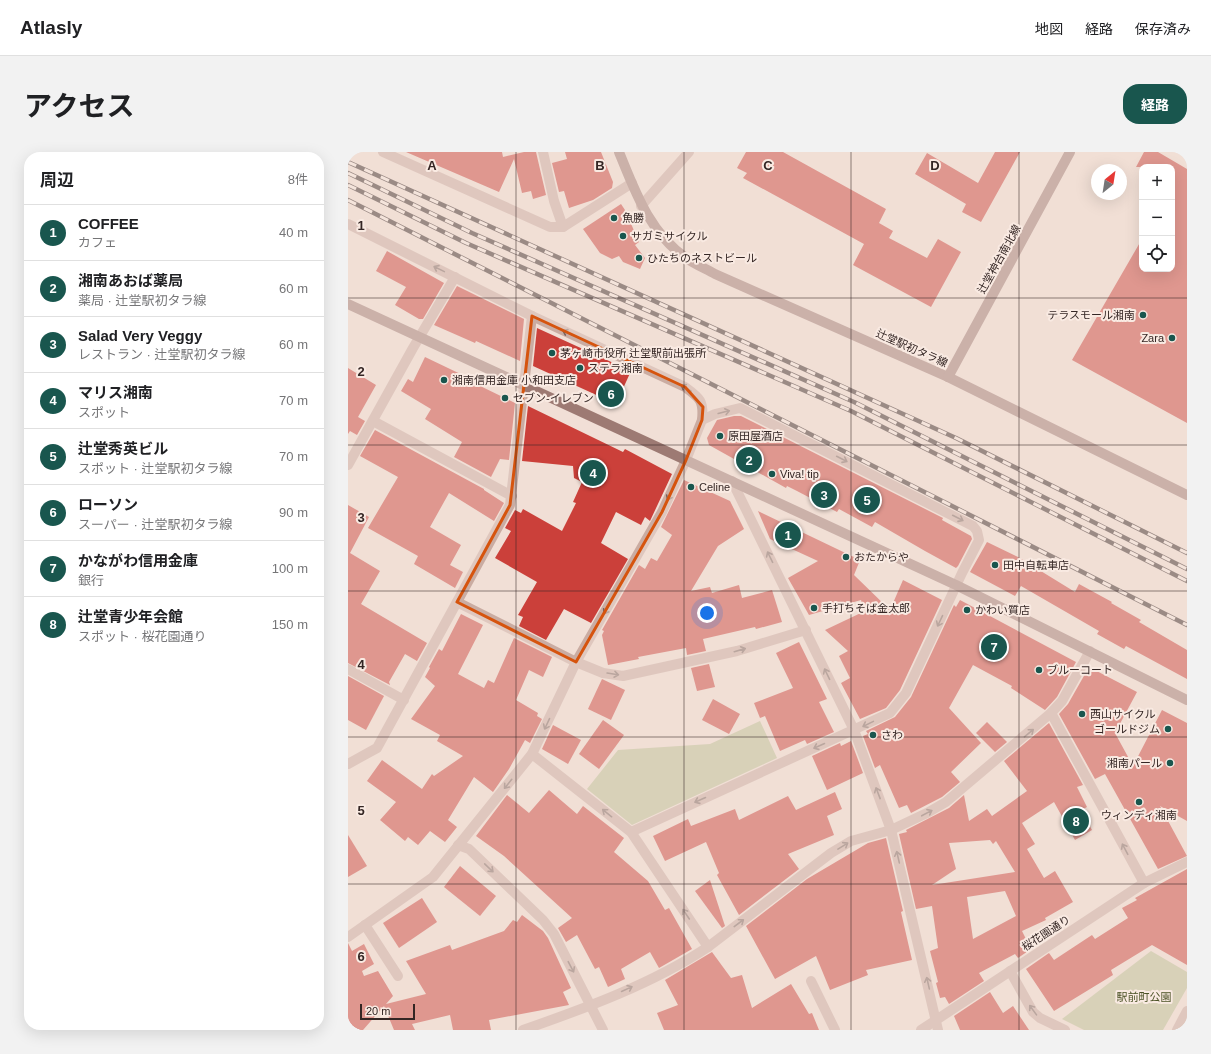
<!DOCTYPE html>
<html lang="ja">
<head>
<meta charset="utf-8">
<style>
	:root { --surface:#fff; --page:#f2f2f2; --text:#202124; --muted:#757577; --line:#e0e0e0; --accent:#19564e }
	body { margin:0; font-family:Arial,"Noto Sans JP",sans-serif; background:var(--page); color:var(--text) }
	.controls { position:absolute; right:12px; top:12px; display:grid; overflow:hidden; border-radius:8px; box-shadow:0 4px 16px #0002 }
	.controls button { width:36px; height:36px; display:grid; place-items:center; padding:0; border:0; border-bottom:1px solid var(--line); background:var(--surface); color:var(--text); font:20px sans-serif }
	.compass { position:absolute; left:743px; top:12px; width:36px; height:36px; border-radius:50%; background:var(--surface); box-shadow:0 4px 16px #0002; rotate:30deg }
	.scale { position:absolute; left:12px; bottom:10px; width:55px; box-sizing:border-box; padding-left:4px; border:2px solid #342624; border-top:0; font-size:11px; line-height:14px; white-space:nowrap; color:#342624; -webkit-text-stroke:3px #f9eae2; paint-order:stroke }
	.you { position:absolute; left:359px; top:461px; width:14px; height:14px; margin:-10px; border:3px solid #fff; border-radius:50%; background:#1a73e8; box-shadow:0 0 0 6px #1a73e833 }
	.badge { display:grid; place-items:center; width:26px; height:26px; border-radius:50%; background:var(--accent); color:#fff; font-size:13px; font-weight:700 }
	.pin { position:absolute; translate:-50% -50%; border:2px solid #fff; box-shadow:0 1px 4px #0006 }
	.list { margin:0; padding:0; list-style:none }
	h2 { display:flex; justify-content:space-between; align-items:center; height:52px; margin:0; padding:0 16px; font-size:17px }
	h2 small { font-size:13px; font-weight:400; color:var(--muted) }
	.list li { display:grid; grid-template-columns:26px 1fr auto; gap:12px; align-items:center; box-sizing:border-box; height:56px; padding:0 16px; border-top:1px solid var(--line) }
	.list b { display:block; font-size:15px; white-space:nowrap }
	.list p { margin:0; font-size:13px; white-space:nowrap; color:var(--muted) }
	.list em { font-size:13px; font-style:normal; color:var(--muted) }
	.icon { flex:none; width:22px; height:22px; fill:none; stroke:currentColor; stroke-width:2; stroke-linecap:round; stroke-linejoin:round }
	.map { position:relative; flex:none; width:839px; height:878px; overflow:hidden; border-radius:16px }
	header { display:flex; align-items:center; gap:24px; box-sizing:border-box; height:56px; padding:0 20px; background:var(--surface); border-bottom:1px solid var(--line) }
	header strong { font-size:19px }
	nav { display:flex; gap:22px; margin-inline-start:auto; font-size:14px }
	.intro { display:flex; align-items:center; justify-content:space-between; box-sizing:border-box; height:96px; padding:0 24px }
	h1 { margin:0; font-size:28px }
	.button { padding:10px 18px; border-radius:16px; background:var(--accent); color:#fff; font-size:14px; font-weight:700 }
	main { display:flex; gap:24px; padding:0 24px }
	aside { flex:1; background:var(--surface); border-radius:16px; box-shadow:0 4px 16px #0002 }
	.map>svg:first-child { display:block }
	.green { fill:#bbc195 }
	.building { fill:#cb403a; fill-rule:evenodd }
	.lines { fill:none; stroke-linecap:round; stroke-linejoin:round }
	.lane { stroke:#caaca2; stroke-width:10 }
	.street { stroke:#caaca2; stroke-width:10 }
	.secondary { stroke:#9d7a73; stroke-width:10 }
	.rail-casing { stroke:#342624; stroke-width:4.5 }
	.rail { stroke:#f9eae2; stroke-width:3; stroke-dasharray:9; stroke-linecap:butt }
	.oneway { stroke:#78625d }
	.marked { fill:none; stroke:#d6540e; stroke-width:3; stroke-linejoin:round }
	.grid { fill:none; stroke:#342624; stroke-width:1; stroke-opacity:0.55 }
	.poi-dot { fill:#19564e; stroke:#f9eae2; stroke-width:1.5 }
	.labels { text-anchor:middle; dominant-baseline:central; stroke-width:4; stroke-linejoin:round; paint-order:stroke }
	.poi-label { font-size:11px; fill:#342624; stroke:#f9eae2; text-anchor:start }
	.street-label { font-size:11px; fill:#342624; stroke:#f9eae2 }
	.park-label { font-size:11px; fill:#4c5327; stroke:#f9eae2 }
	.grid-label { font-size:13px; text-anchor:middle; font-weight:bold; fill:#342624; stroke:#f9eae2; stroke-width:4; stroke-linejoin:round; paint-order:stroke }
</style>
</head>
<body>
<header>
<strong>Atlasly</strong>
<nav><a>地図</a><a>経路</a><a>保存済み</a></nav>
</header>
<div class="intro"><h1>アクセス</h1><a class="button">経路</a></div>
<main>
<aside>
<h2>周辺<small>8件</small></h2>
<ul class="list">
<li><span class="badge">1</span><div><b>COFFEE</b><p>カフェ</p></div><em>40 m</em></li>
<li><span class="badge">2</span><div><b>湘南あおば薬局</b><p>薬局 · 辻堂駅初タラ線</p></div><em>60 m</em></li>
<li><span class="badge">3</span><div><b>Salad Very Veggy</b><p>レストラン · 辻堂駅初タラ線</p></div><em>60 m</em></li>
<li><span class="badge">4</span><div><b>マリス湘南</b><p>スポット</p></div><em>70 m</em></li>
<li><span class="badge">5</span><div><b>辻堂秀英ビル</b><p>スポット · 辻堂駅初タラ線</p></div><em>70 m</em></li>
<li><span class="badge">6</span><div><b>ローソン</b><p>スーパー · 辻堂駅初タラ線</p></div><em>90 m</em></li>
<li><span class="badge">7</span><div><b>かながわ信用金庫</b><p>銀行</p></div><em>100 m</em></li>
<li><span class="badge">8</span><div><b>辻堂青少年会館</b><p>スポット · 桜花園通り</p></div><em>150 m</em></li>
</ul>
</aside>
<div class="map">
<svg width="839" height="878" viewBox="0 0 839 878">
	<rect width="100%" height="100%" fill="#f1dfd6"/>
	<g class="green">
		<polygon points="412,569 429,606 284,673 239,637 270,598 362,592"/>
		<polygon points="803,799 839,820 839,836 815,878 736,878 714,867"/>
	</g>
	<g class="building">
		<polygon points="58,0 154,0 155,5 176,0 188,0 198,43 185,47 183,39 174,41 166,7 151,40"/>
		<polygon points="217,0 253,0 265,30 264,36 245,48 221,56 216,39 211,40 204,11 219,7"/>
		<polygon points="398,0 435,0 538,57 531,71 545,79 541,86 579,106 590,87 613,100 583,155 505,113 516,92 395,26 399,21 389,16"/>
		<polygon points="647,0 672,0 633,70 614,60 618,52 567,22 579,1 630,31"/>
		<polygon points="796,0 810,0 839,17 839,271 724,208 794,87 794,117 824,117 824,15 788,15"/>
		<polygon points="273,52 277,58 291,90 287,93 297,106 292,117 275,110 271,104 264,107 252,101 235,77"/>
		<polygon points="39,99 96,131 75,167 71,167 47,153 58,135 28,119"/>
		<polygon points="109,134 176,167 172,209 128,189 127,191 86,173"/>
		<polygon points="189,176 283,219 268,252 185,214"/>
		<polygon points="77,205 125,228 124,230 167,251 161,308 152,307 143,325 106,305 114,290 77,267 83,257 53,239 60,227 65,230"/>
		<polygon points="0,216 28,233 10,265 17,269 9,283 2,279 0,282"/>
		<polygon points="180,254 275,300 277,297 324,322 302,369 297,365 293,373 268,360 253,391 280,407 243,471 216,457 198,488 171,474 175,465 170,463 189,430 147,406 163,379 157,376 167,358 173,361 175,357 214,379 228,351 225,350 234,330 226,326 225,314 174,309"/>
		<polygon points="386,264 393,264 595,366 594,368 623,384 624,387 610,414 608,416 577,399 527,370 524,375 491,357 489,360 449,339 439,334 438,336 361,293 359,286 369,268"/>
		<polygon points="27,278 136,337 136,338 156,351 146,369 101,341 82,375 113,393 102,413 115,420 107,436 66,412 70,404 20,376 50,325 12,304"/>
		<polygon points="336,328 382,349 396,377 370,394 343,439 362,435 364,441 391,433 394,446 424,438 434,470 408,477 407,475 355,487 358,499 339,503 338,496 290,505 291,507 260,513 254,483 256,479 254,478 291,413 297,417 303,406 309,409 324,383 313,375"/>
		<polygon points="0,353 21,365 2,401 32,419 13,452 79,491 69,509 57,502 41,530 42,533 0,511"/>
		<polygon points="410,359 512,408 506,423 542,458 555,428 594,448 552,538 538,556 512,567 493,531 502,526 491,504 500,499 477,478 517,459 513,448 461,463 440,426 470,409 422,387"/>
		<polygon points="639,390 670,405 727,440 731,432 764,450 763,451 793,468 791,470 839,498 839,527 778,494 776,497 749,482 751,479 673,434 667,444 622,420"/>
		<polygon points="612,448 728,510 709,545 697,558 663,536 664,534 625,513 601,556 633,591 603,620 612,630 594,645 563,661 559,653 551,656 532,613 527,616 515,584 520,582 518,579 547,565 563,545 606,453 608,455"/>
		<polygon points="113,462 135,473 110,522 136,536 140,528 146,531 166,486 204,505 195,525 181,518 168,548 190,561 189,564 194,567 182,591 177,588 161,617 145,640 126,625 100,668 109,675 97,690 82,679 70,693 60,685 57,689 32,668 48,650 19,629 34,608 74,637 84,622 86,624 115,604 89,589 92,583 63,567 87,534 77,525 82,516 81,515 91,497 94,499"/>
		<polygon points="451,490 479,547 471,550 486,580 459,592 457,588 432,599 417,564 412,566 406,551 445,536 428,501"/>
		<polygon points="361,512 367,535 349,539 343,516"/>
		<polygon points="741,515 789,540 767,581 785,614 814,558 839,571 839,669 812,654 839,704 810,717 757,622 747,627 711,562 720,552"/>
		<polygon points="0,524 36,544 18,578 0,568"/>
		<polygon points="254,527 277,538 263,568 240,557"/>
		<polygon points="365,547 392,562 381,582 354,568"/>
		<polygon points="255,568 276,583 251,617 231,602"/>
		<polygon points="639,570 659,590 647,600 628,581"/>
		<path d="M 701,571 L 735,633 L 729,635 L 739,655 L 733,658 L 744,678 L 727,688 L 706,650 L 674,671 L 687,692 L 679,697 L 696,726 L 707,719 L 725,750 L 697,766 L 698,768 L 674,779 L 683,797 L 670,806 L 667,802 L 631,821 L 636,829 L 601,852 L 597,845 L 592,846 L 588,831 L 590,830 L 582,799 L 590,796 L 584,754 L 568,757 L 551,682 L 559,680 L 558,678 L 601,656 L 616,643 L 621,669 L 639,657 L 644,664 L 679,639 L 656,609 ZM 642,688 L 645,692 L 648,689 L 667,720 L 584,733 L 608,717 L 601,691 ZM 657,739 L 668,764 L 625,787 L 619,745 Z"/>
		<polygon points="205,573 233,588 220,612 194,597"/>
		<polygon points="503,589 515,621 479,638 464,604 492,591 493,594"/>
		<polygon points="201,638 229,662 235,654 276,686 266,700 300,729 317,758 321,756 344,797 311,816 302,800 273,817 277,827 260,835 251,815 247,817 229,783 218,790 210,776 224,766 156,704 128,684 159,643 181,661"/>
		<polygon points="487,640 494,657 479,664 486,683 440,702 451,717 391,763 369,723 371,721 358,690 317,709 305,684 340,667 343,674 387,657 391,668 440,644 448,658"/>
		<polygon points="0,683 19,714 0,725"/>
		<polygon points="538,686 555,759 553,760 564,808 518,818 520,823 482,838 468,804 427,827 398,774 459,727 520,691"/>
		<polygon points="112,714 148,744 132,764 96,735"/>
		<polygon points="839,717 839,813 804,793 763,818 765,823 706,859 678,817 701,801 706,808 744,783 747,787 780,766 774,756 789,748 787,746"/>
		<polygon points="362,728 377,774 374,776 347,739"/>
		<polygon points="74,746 89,770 51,796 35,771"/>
		<polygon points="174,763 195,779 200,786 223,836 215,840 221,853 141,868 143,878 105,878 102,863 64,872 67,878 46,878 36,854 15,878 0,878 0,791 4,799 16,792 26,812 14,819 16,824 30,819 45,844 38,852 78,842 58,809 102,793 104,798 156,779 165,768 169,770"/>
		<polygon points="364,800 383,826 394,823 404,856 443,832 461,862 464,861 471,878 316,878 309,861 330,853 317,828"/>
		<polygon points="642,840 655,861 665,854 681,878 612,878 606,864"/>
	</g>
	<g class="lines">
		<g class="lane">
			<polyline points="463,829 487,878"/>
			<polyline points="829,878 839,859"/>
		</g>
		<g class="street">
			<polyline points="35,0 202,75 215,75 284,31"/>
			<polyline points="195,0 206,49 215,75"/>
			<polyline points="293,54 341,0"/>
			<path d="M 0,72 L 184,164 L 337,235 C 352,246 356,249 354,268"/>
			<polyline points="25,269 164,344"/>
			<polyline points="0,313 65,196 107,125"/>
			<polyline points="384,329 506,578 543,678 590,878"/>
			<polyline points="109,450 228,510 255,521 275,524 389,499 458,478"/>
			<polyline points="0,517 56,548"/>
			<polyline points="703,561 796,731"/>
			<polyline points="184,602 283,680 360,795"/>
			<polyline points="0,612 29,596 162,353 184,164"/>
			<polyline points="110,693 121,697 195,768 206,782 255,878"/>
			<polyline points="17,773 50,824"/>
			<polyline points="0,785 85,725 184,602 228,510 314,360 338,308 354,268 367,262 392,256 625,374 629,379 631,388 614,421 558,541 542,561 283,680"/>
			<polyline points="662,819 685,860 692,866 717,878"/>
			<path d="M 175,878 C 238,856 304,832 360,795 L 483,701 L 503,689 L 543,678 L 579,661 L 598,650 L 703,561 L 714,549 L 742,499"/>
			<polyline points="573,878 796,731 839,710"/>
		</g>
		<g class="secondary">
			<path d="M 271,0 C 287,39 301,80 338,106 C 347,112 358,117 367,122 L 600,225 L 839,343"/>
			<polyline points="0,152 608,433 839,548"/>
			<polyline points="600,225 722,0"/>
		</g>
		<g class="rail-casing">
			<g id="rail">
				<polyline points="0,10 608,286 839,401"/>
				<polyline points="0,21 124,81 506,250 839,417"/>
				<polyline points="0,33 118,91 503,259 839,429"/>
				<polyline points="0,48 839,473"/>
			</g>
		</g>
		<use href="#rail" class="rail"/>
	</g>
	<defs><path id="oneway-shaft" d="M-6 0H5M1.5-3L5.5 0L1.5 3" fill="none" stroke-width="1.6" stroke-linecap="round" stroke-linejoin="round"/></defs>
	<g class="oneway">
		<use href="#oneway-shaft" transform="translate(91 117) rotate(-154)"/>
		<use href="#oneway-shaft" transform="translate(220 181) rotate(-155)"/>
		<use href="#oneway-shaft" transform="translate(338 236) rotate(-148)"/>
		<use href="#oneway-shaft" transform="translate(376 260) rotate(-14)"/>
		<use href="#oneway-shaft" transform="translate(494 307) rotate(27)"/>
		<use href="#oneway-shaft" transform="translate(322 343) rotate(115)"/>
		<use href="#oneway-shaft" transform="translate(610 366) rotate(27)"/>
		<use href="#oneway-shaft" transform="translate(422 405) rotate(-116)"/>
		<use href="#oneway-shaft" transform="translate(259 457) rotate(120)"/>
		<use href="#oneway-shaft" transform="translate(592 469) rotate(115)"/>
		<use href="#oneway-shaft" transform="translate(392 498) rotate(-16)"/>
		<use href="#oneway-shaft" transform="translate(265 522) rotate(9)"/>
		<use href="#oneway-shaft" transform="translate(479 522) rotate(-116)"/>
		<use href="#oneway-shaft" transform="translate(199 572) rotate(115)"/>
		<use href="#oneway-shaft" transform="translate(520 572) rotate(154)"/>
		<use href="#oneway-shaft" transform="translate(681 581) rotate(-40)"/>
		<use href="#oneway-shaft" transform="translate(471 594) rotate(156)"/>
		<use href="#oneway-shaft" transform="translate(160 632) rotate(129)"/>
		<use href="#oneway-shaft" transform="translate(530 641) rotate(-111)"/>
		<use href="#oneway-shaft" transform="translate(352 648) rotate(156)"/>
		<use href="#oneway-shaft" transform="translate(259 661) rotate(-141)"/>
		<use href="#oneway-shaft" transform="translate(579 661) rotate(-28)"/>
		<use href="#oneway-shaft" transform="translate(495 694) rotate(-32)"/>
		<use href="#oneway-shaft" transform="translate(777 697) rotate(-118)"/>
		<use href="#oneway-shaft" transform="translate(550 705) rotate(-103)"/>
		<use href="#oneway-shaft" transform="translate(141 716) rotate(44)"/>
		<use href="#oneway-shaft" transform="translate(338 762) rotate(-124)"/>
		<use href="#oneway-shaft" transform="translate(391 771) rotate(-37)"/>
		<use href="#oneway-shaft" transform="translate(223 815) rotate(62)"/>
		<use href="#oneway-shaft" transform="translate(580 831) rotate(-103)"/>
		<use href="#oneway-shaft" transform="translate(279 837) rotate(-25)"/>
		<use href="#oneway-shaft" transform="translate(685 858) rotate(-126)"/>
	</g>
	<path d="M0 0H839V878H0ZM 184,164 L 337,235 L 355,255 L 354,268 L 338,308 L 314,360 L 228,510 L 109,450 L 162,353 Z" fill="#f1dfd6" fill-opacity=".55" fill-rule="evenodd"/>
	<path class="marked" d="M 184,164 L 337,235 L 355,255 L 354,268 L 338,308 L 314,360 L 228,510 L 109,450 L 162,353 Z"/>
	<path class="grid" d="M 168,0 L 168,878M 336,0 L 336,878M 503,0 L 503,878M 671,0 L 671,878M 0,146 L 839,146M 0,293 L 839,293M 0,439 L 839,439M 0,585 L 839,585M 0,732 L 839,732"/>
	<g class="poi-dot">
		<circle cx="266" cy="66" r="4"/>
		<circle cx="275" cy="84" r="4"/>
		<circle cx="291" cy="106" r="4"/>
		<circle cx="795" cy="163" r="4"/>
		<circle cx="824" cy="186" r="4"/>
		<circle cx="204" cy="201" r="4"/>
		<circle cx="232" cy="216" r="4"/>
		<circle cx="96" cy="228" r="4"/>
		<circle cx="157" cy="246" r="4"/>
		<circle cx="372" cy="284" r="4"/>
		<circle cx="424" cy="322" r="4"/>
		<circle cx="343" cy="335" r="4"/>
		<circle cx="498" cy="405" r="4"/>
		<circle cx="647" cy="413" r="4"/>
		<circle cx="466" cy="456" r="4"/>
		<circle cx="619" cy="458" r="4"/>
		<circle cx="691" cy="518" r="4"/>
		<circle cx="734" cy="562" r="4"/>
		<circle cx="820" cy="577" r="4"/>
		<circle cx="525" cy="583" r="4"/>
		<circle cx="822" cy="611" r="4"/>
		<circle cx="791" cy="650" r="4"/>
	</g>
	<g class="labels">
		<g class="poi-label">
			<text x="274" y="66">魚勝</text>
			<text x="283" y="84">サガミサイクル</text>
			<text x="299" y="106">ひたちのネストビール</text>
			<text x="787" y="163" text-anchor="end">テラスモール湘南</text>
			<text x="816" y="186" text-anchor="end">Zara</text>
			<text x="212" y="201">茅ヶ崎市役所 辻堂駅前出張所</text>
			<text x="240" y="216">ステラ湘南</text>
			<text x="104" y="228">湘南信用金庫 小和田支店</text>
			<text x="165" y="246">セブン-イレブン</text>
			<text x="380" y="284">原田屋酒店</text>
			<text x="432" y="322">Viva! tip</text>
			<text x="351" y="335">Celine</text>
			<text x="506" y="405">おたからや</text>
			<text x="655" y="413">田中自転車店</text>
			<text x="474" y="456">手打ちそば金太郎</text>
			<text x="627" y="458">かわい質店</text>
			<text x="699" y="518">ブルーコート</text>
			<text x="742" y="562">西山サイクル</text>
			<text x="812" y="577" text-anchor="end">ゴールドジム</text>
			<text x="533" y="583">さわ</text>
			<text x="814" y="611" text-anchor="end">湘南パール</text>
			<text x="791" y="663" text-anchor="middle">ウィンディ湘南</text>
		</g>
		<g class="street-label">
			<text transform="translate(651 107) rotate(-61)">辻堂神台南北線</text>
			<text transform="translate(564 196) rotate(24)">辻堂駅初タラ線</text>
			<text transform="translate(698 781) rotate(-33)">桜花園通り</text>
		</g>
		<g class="park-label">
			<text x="796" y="845">駅前町公園</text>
		</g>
	</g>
	<g class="grid-label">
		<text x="84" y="18">A</text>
		<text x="252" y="18">B</text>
		<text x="420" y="18">C</text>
		<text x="587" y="18">D</text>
		<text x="13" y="78">1</text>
		<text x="13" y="224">2</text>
		<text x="13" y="370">3</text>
		<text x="13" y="517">4</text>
		<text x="13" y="663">5</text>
		<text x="13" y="809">6</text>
	</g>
</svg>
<div class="controls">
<button>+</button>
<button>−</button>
<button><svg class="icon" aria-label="locate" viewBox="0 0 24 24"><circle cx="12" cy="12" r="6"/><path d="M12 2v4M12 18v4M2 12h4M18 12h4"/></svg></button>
</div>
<svg class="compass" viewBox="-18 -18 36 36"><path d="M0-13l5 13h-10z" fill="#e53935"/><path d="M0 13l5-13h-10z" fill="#757577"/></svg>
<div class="scale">20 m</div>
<div class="you"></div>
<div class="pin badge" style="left:440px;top:383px">1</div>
<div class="pin badge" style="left:401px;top:308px">2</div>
<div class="pin badge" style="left:476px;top:343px">3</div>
<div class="pin badge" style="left:245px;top:321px">4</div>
<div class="pin badge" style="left:519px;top:348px">5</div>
<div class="pin badge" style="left:263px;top:242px">6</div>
<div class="pin badge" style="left:646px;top:495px">7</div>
<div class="pin badge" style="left:728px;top:669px">8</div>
</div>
</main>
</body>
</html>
